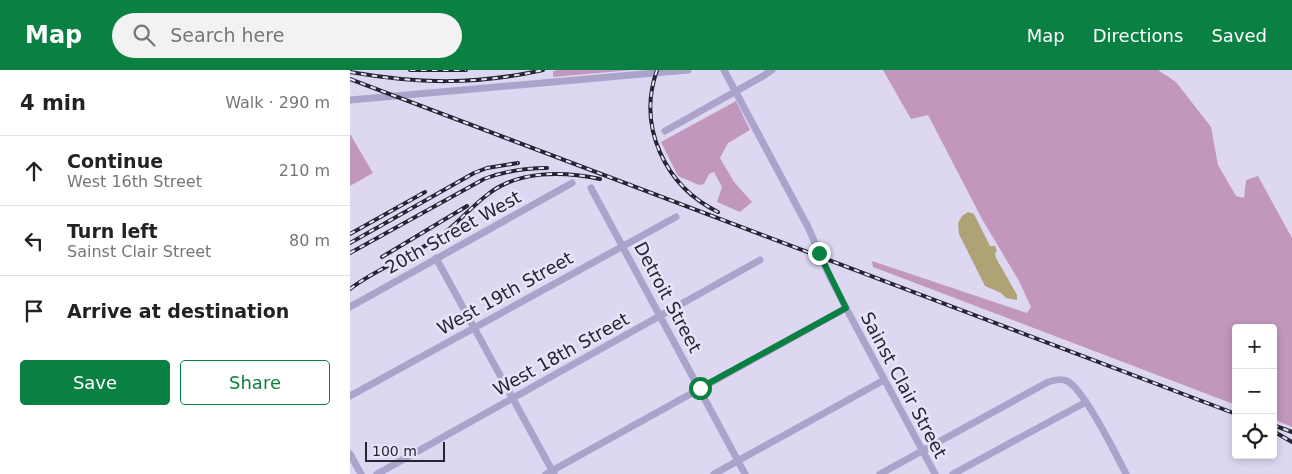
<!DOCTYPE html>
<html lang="en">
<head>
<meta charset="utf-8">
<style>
	:root { --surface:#fff; --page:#f2f2f2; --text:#222; --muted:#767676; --line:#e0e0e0; --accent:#0b8043 }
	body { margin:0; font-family:"DejaVu Sans",sans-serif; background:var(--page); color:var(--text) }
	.controls { position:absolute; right:15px; bottom:15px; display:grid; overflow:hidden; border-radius:5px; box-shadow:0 2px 8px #0003 }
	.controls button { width:45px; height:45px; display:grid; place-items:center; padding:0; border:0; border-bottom:1px solid var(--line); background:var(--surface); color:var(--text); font:25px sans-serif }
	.scale { position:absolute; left:15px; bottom:12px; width:80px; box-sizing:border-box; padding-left:5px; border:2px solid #262534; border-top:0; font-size:14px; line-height:18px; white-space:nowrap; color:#262534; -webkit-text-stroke:4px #e9e3f9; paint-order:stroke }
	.stop { position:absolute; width:15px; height:15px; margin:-11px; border:4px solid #0b8043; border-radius:50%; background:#fff }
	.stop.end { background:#0b8043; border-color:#fff; box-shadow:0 1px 5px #0008 }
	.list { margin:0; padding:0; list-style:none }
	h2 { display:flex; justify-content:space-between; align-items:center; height:65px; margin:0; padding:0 20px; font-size:21px }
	h2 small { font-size:16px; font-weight:400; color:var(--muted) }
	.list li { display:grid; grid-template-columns:32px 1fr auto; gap:15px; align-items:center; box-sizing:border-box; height:70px; padding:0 20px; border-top:1px solid var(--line) }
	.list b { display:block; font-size:19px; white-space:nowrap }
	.list p { margin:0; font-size:16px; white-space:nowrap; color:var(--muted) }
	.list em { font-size:16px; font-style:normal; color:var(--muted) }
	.actions { display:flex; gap:10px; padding:15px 20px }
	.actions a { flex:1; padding:11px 0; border:1px solid var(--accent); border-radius:5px; text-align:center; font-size:18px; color:var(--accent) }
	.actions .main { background:var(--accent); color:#fff }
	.icon { flex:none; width:28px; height:28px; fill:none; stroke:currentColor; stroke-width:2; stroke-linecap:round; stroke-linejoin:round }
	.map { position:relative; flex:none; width:942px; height:404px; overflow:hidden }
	header { display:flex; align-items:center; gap:30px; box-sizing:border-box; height:70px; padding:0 25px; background:var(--accent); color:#fff }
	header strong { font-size:24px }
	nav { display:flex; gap:28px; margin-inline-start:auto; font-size:18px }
	.search { width:350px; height:45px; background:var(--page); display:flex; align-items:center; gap:12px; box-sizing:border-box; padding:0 18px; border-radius:28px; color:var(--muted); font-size:19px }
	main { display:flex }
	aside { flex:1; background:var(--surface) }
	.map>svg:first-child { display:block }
	.green { fill:#c197bd }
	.water { fill:#afa375 }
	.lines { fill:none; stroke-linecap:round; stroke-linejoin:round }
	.minor { stroke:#aba3ca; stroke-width:7 }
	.rail-casing { stroke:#262534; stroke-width:4 }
	.rail { stroke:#e9e3f9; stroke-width:2; stroke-dasharray:5.5; stroke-linecap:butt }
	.route { stroke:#0b8043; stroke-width:6 }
	.labels { text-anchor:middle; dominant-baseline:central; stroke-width:5; stroke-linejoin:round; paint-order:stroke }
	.street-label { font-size:18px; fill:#262534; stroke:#e9e3f9 }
</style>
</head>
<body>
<header>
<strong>Map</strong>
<div class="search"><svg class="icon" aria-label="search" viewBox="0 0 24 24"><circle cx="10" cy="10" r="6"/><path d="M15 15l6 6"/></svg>Search here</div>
<nav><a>Map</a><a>Directions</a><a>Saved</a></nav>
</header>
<main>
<aside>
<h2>4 min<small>Walk · 290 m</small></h2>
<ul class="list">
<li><svg class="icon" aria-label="ahead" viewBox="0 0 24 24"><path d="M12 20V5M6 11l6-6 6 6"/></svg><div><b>Continue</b><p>West 16th Street</p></div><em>210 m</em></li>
<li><svg class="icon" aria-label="left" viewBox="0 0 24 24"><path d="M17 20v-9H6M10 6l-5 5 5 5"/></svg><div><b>Turn left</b><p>Sainst Clair Street</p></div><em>80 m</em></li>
<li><svg class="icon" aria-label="arrive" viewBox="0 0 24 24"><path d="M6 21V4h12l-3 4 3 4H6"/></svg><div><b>Arrive at destination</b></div></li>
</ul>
<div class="actions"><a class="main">Save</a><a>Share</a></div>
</aside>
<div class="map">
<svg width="942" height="404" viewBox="0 0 942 404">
	<rect width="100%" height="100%" fill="#ded7f2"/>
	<g class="green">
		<polygon points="208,0 282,0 203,7 203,1"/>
		<polygon points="533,0 808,0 826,12 861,57 868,95 886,126 894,128 896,110 908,106 942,168 942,357 923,349 923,258 886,258 886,335 523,197 522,191 677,243 681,237 669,211 632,149 578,45 561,49"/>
		<polygon points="386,31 400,60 378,73 370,88 384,112 402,132 390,142 367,132 372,117 364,102 359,104 354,114 349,115 328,106 311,72"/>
		<polygon points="0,64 23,103 0,116"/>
	</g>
	<polygon class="water" points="618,142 624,144 640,176 645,176 647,181 645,183 646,188 667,225 667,230 656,228 651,223 635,216 609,164 608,153 612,146"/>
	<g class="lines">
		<g class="minor">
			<polyline points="374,0 458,157 479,205 496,238 585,404"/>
			<polyline points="0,30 338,0"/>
			<polyline points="315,61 413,6 422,0"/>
			<polyline points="241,118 395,404"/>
			<polyline points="86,188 204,404"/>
			<polyline points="0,237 222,113"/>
			<polyline points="0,326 326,147"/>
			<polyline points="0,384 11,404"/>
			<polyline points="27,404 410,190"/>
			<polyline points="196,404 496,238"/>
			<polyline points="364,404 534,310"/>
			<path d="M 530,404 L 698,312 C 704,310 711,308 717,311 C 733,318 767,386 776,404"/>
			<polyline points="603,404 736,332"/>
		</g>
		<g class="rail-casing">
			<g id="rail">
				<polyline points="60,0 116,0"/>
				<path d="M 307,0 C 287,57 315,116 368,142"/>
				<path d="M 0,2 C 68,14 125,15 193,0"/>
				<polyline points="0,9 886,344"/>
				<polyline points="0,164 75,122"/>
				<polyline points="0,173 124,103 137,98 168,93"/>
				<path d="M 0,183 L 134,109 C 155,101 174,98 197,98"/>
				<polyline points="32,187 117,136"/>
				<path d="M 0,219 C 27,198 61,187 89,167 C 106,155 120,138 137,125 C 168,100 213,101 250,109"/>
				<polyline points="923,355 942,362"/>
				<polyline points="923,361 942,372"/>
			</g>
		</g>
		<use href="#rail" class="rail"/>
	</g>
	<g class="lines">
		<polyline class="route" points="350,318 496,238 469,183"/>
	</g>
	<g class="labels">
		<g class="street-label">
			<text transform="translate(103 162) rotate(-29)">20th Street West</text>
			<text transform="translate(155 223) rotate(-29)">West 19th Street</text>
			<text transform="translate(318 227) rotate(62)">Detroit Street</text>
			<text transform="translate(211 284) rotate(-29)">West 18th Street</text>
			<text transform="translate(554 315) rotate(62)">Sainst Clair Street</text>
		</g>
	</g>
</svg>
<div class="controls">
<button>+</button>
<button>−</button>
<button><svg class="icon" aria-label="locate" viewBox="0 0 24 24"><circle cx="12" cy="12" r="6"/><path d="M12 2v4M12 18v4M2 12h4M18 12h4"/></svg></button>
</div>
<div class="scale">100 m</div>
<div class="stop" style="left:350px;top:318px"></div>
<div class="stop end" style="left:469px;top:183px"></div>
</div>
</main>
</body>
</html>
